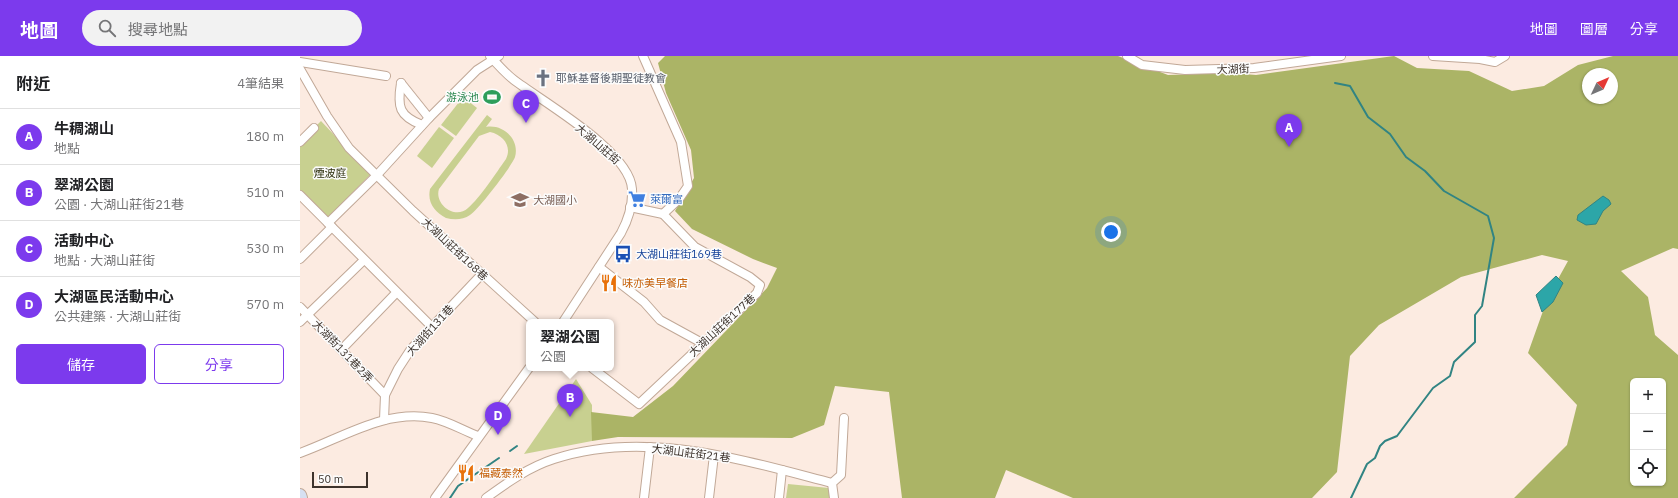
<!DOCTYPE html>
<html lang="zh-TW">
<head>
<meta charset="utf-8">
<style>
	:root { --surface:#fff; --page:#f2f2f2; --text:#202124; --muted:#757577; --line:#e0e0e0; --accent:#7c3aed }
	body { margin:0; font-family:"IBM Plex Sans","Noto Sans TC",sans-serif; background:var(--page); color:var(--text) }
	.controls { position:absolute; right:12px; bottom:12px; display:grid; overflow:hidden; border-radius:6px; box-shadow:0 1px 3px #0004 }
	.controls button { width:36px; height:36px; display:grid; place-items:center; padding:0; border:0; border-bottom:1px solid var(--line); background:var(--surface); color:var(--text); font:20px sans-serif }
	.compass { position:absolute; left:1282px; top:12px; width:36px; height:36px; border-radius:50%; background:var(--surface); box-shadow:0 1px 3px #0004; rotate:46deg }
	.scale { position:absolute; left:12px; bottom:10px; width:56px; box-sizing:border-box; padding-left:4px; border:2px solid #3d332c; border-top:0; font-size:11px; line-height:14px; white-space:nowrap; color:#3d332c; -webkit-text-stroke:3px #fcfcfc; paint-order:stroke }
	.you { position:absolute; left:811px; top:176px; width:14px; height:14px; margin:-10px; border:3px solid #fff; border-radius:50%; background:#1a73e8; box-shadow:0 0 0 6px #1a73e833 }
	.badge { display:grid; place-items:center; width:26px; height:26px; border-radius:50%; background:var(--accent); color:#fff; font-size:13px; font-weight:700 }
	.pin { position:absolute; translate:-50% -33px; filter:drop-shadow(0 1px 2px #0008) }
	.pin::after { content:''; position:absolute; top:21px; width:14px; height:12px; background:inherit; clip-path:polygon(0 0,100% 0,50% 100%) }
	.popup { position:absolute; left:226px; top:263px; width:88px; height:52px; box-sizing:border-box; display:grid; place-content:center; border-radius:6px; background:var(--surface); filter:drop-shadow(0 1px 3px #0005); font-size:13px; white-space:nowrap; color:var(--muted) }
	.popup b { font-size:15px; color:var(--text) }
	.popup::after { content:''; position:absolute; left:50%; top:100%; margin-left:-8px; border:8px solid transparent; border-top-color:var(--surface) }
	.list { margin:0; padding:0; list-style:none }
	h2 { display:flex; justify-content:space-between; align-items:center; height:52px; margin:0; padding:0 16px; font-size:17px }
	h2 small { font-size:13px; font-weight:400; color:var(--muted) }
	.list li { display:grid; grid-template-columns:26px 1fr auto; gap:12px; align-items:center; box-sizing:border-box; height:56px; padding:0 16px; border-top:1px solid var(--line) }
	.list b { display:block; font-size:15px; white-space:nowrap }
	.list p { margin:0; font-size:13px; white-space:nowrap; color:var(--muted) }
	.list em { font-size:13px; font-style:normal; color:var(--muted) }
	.actions { display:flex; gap:8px; padding:12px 16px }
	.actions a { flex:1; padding:9px 0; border:1px solid var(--accent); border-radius:6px; text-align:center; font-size:14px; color:var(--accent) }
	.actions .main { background:var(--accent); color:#fff }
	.icon { flex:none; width:22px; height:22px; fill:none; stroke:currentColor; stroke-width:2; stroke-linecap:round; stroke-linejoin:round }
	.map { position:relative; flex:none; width:1378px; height:442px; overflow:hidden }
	header { display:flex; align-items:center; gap:24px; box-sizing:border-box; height:56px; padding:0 20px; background:var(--accent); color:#fff }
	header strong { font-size:19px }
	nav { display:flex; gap:22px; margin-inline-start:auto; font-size:14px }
	.search { width:280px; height:36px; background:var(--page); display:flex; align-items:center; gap:10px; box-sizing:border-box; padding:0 14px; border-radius:22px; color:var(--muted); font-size:15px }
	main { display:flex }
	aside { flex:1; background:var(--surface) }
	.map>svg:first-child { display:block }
	.green { fill:#c8d090; fill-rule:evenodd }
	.forest { fill:#abb466; fill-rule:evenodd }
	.water { fill:#2ca6a8; stroke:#318483 }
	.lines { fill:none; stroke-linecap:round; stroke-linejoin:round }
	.stream { stroke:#318483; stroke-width:2 }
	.street-casing { stroke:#c1a897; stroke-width:10 }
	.secondary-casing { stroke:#c1a897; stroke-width:14 }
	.street { stroke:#fff; stroke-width:8 }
	.secondary { stroke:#d6e0f2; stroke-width:12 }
	.labels { text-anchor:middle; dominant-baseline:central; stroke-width:3; stroke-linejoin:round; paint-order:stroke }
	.street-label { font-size:11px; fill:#3d332c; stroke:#fcfcfc }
	.worship-label { font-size:11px; fill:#5b616d; stroke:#fcfcfc; text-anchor:start }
	.leisure-label { font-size:11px; fill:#27864d; stroke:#fcfcfc; text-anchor:end }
	.park-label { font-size:11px; fill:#292c09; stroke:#fcfcfc }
	.shop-label { font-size:11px; fill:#366cbe; stroke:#fcfcfc; text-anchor:start }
	.education-label { font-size:11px; fill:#785e54; stroke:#fcfcfc; text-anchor:start }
	.transit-label { font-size:11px; fill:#164399; stroke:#fcfcfc; text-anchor:start }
	.food-label { font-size:11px; fill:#c56008; stroke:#fcfcfc; text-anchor:start }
</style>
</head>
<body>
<header>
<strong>地圖</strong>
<div class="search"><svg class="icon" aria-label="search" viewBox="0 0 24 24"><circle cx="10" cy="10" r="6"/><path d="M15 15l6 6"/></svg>搜尋地點</div>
<nav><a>地圖</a><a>圖層</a><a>分享</a></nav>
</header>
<main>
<aside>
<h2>附近<small>4筆結果</small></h2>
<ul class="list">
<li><span class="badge">A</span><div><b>牛稠湖山</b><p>地點</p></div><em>180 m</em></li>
<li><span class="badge">B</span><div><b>翠湖公園</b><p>公園 · 大湖山莊街21巷</p></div><em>510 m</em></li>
<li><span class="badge">C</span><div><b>活動中心</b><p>地點 · 大湖山莊街</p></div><em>530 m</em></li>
<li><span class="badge">D</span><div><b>大湖區民活動中心</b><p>公共建築 · 大湖山莊街</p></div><em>570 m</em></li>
</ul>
<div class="actions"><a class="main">儲存</a><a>分享</a></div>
</aside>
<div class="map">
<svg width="1378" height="442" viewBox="0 0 1378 442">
	<rect width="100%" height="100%" fill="#fcebe1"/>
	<g class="green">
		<polygon points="163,41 177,52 156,80 141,69"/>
		<path d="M 187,59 L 192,63 L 186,71 C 203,68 220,83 215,101 C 212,110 178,154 170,159 C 163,164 154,164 146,162 C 135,156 127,147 130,133 ZM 190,76 C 204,79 212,91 206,103 C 196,117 180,142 168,152 C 155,164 134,148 139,133 L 179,80 Z"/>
		<polygon points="21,65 71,118 25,164 0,139 0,86"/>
		<polygon points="139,71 154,82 132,112 117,100"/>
		<polygon points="276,323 292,349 292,385 224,398"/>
		<polygon points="488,428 529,432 530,442 486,442"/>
	</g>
	<path class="forest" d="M 365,0 L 818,0 L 868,19 L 931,17 L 956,19 L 1094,0 L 1117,12 L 1169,15 L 1212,35 L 1244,30 L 1278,9 L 1313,0 L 1378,0 L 1378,193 L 1373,192 L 1321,215 L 1348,241 L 1355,279 L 1378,299 L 1378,442 L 1214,442 L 1267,389 L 1277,349 L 1228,297 L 1248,241 L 1268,205 L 1242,199 L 1161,221 L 1079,269 L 1050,300 L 1037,416 L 1012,442 L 773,442 L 706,414 L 695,442 L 602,442 L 589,336 L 535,330 L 524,369 L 492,382 L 318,381 L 292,385 L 291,356 L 333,361 L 373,330 L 467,232 L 477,212 L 453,203 L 392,173 L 375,155 L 394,122 L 391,94 L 366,37 L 358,7 ZM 1288,18 L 1312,18 L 1312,42 L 1288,42 ZM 1333,325 L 1363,325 L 1363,427 L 1333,427 Z"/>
	<g class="water">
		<polygon points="1303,140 1309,144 1311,148 1303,155 1296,168 1286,169 1277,164 1278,159"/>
		<polygon points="1256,220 1263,227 1253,246 1242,256 1236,239"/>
	</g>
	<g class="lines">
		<g class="stream">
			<polyline points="1035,27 1050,30 1068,61 1090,78 1106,101 1125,115 1144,135 1188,160 1194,182 1182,250 1175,259 1175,286 1154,306 1150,320 1133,332 1097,380 1085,385 1080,390 1075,402 1067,408 1051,442"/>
			<polyline points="210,395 217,390"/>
			<polyline points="150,442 158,430 199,402"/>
		</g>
		<g class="street-casing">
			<g id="street">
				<path d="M 190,0 C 197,8 205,17 214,24 C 243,46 330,95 332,133 C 333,149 328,164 321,177 L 263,266"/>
				<polyline points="343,0 381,86 388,130 379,143 363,158"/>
				<polyline points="827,0 842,9 885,14 954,12 1041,0"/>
				<polyline points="1133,0 1180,3 1195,6 1205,0"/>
				<polyline points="0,6 86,20"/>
				<polyline points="0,13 27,60 49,92 113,155 235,266"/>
				<path d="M 101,27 C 97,51 99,60 122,69"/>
				<polyline points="101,27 129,62"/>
				<polyline points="0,86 14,72"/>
				<polyline points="0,139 131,270"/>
				<polyline points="28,167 77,119 129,62 177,14 199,0"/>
				<polyline points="0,203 32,171"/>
				<polyline points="299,211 344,246 360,264 402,287"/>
				<polyline points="0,251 85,339"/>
				<polyline points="0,266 64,204"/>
				<polyline points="42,293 96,237"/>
				<polyline points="292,312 339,348 457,237 460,229 450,221 395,191 363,158 330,151"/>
				<polyline points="84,364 85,339 98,313 111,293 182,218"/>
				<path d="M 0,397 C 42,382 85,353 132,362 C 148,365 164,375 178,380"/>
				<polyline points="135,442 229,312"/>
				<path d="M 186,442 C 208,426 229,411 254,403 C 345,373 443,404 532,427"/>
				<polyline points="344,442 350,391"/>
				<polyline points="409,442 414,399"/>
				<polyline points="479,442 482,414"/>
				<polyline points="534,442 532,427 541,419 544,362"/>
			</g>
		</g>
		<g class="secondary-casing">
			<polyline id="secondary" points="0,439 1,442"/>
		</g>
		<use href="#street" class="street"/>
		<use href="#secondary" class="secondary"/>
	</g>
	<defs>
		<g id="church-bare" transform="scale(1.38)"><path d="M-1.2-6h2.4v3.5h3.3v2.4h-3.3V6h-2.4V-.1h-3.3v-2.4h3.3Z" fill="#6b7280" stroke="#fcfcfc" stroke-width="2.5" paint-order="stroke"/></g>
		<g id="stadium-bare" transform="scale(1.38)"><path d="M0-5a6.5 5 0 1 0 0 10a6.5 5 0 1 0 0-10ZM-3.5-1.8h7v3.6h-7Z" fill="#2e9e5b" stroke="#fcfcfc" stroke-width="2.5" paint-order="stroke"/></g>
		<g id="supermarket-bare" transform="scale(1.38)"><path d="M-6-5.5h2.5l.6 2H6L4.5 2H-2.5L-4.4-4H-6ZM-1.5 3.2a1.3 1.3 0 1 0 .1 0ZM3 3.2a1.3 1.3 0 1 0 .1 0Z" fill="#3f7fe0" stroke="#fcfcfc" stroke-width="2.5" paint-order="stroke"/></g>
		<g id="school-bare" transform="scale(1.38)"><path d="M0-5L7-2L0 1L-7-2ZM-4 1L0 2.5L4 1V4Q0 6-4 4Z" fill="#8d6e63" stroke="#fcfcfc" stroke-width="2.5" paint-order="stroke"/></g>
		<g id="bus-bare" transform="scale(1.38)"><path d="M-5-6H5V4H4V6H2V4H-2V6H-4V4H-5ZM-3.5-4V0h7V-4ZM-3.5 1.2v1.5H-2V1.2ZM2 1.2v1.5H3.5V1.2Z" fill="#1a4fb4" stroke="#fcfcfc" stroke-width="2.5" paint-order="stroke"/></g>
		<g id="restaurant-bare" transform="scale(1.38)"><path d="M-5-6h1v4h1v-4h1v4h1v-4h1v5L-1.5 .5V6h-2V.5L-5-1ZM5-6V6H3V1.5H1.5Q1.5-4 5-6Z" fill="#e8710a" stroke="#fcfcfc" stroke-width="2.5" paint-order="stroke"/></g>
	</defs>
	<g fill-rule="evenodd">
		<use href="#church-bare" x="243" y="22"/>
		<use href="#stadium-bare" x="192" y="41"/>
		<use href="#supermarket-bare" x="337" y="143"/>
		<use href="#school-bare" x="220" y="144"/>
		<use href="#bus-bare" x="323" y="198"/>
		<use href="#restaurant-bare" x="309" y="227"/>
		<use href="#restaurant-bare" x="166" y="417"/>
	</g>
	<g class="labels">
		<g class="street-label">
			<text transform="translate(933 13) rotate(-2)">大湖街</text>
			<text transform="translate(298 88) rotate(41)">大湖山莊街</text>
			<text transform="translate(155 193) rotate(43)">大湖山莊街168巷</text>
			<text transform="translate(422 269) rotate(-43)">大湖山莊街177巷</text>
			<text transform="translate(130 274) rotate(-48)">大湖街131巷</text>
			<text transform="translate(43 295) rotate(46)">大湖街131巷2弄</text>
			<text transform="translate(391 397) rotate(7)">大湖山莊街21巷</text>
		</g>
		<g class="worship-label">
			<text x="256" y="22">耶穌基督後期聖徒教會</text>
		</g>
		<g class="leisure-label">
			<text x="179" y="41">游泳池</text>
		</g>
		<g class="park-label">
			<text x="30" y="117">煙波庭</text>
		</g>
		<g class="shop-label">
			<text x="350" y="143">萊爾富</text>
		</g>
		<g class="education-label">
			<text x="233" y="144">大湖國小</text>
		</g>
		<g class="transit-label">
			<text x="336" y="198">大湖山莊街169巷</text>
		</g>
		<g class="food-label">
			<text x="322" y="227">味亦美早餐店</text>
			<text x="179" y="417">福藏泰然</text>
		</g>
	</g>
</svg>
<div class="controls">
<button>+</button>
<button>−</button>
<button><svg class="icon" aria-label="locate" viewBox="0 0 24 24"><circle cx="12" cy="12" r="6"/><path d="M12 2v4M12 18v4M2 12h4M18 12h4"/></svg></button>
</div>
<svg class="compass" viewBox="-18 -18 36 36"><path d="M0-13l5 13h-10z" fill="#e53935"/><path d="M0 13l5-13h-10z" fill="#757577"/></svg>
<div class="scale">50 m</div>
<div class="you"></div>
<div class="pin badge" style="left:989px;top:91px">A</div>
<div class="pin badge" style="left:270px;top:361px">B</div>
<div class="popup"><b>翠湖公園</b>公園</div>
<div class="pin badge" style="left:226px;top:67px">C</div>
<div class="pin badge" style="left:198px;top:379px">D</div>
</div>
</main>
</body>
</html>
